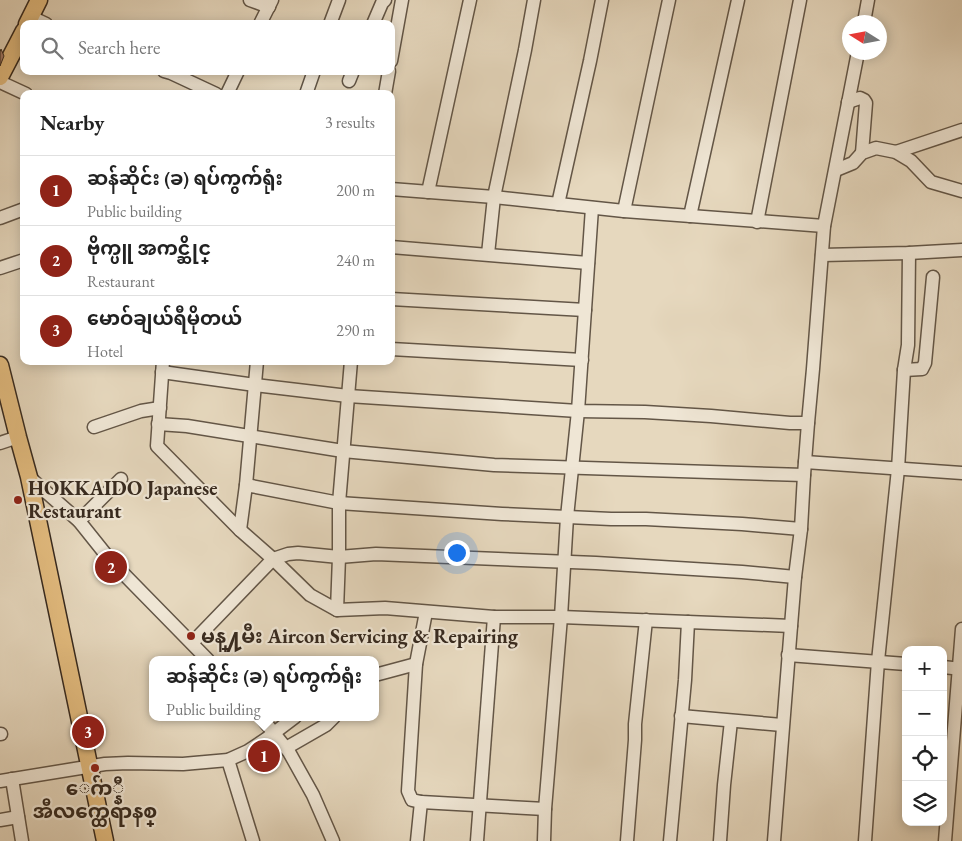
<!DOCTYPE html>
<html lang="en">
<head>
<meta charset="utf-8">
<style>
	:root { --surface:#fff; --page:#f2f2f2; --text:#222; --muted:#767676; --line:#e0e0e0; --accent:#8f2418 }
	body { margin:0; font-family:"EB Garamond","Noto Sans Myanmar",serif; background:var(--page); color:var(--text) }
	.controls { position:absolute; right:15px; bottom:15px; display:grid; overflow:hidden; border-radius:10px; box-shadow:0 2px 12px #0003 }
	.controls button { width:45px; height:45px; display:grid; place-items:center; padding:0; border:0; border-bottom:1px solid var(--line); background:var(--surface); color:var(--text); font:25px sans-serif }
	.compass { position:absolute; left:842px; top:15px; width:45px; height:45px; border-radius:50%; background:var(--surface); box-shadow:0 2px 12px #0003; rotate:281deg }
	.you { position:absolute; left:456px; top:552px; width:18px; height:18px; margin:-12px; border:4px solid #fff; border-radius:50%; background:#1a73e8; box-shadow:0 0 0 8px #1a73e833 }
	.badge { display:grid; place-items:center; width:32px; height:32px; border-radius:50%; background:var(--accent); color:#fff; font-size:16px; font-weight:700 }
	.pin { position:absolute; translate:-50% -50%; border:2px solid #fff; box-shadow:0 1px 5px #0006 }
	.popup { position:absolute; left:149px; top:656px; width:230px; height:65px; box-sizing:border-box; display:grid; place-content:center; border-radius:10px; background:var(--surface); filter:drop-shadow(0 1px 4px #0005); font-size:16px; white-space:nowrap; color:var(--muted) }
	.popup b { font-size:19px; color:var(--text) }
	.popup::after { content:''; position:absolute; left:50%; top:100%; margin-left:-10px; border:10px solid transparent; border-top-color:var(--surface) }
	.list { margin:0; padding:0; list-style:none }
	h2 { display:flex; justify-content:space-between; align-items:center; height:65px; margin:0; padding:0 20px; font-size:21px }
	h2 small { font-size:16px; font-weight:400; color:var(--muted) }
	.list li { display:grid; grid-template-columns:32px 1fr auto; gap:15px; align-items:center; box-sizing:border-box; height:70px; padding:0 20px; border-top:1px solid var(--line) }
	.list b { display:block; font-size:19px; white-space:nowrap }
	.list p { margin:0; font-size:16px; white-space:nowrap; color:var(--muted) }
	.list em { font-size:16px; font-style:normal; color:var(--muted) }
	.icon { flex:none; width:28px; height:28px; fill:none; stroke:currentColor; stroke-width:2; stroke-linecap:round; stroke-linejoin:round }
	.map { position:relative; flex:none; width:962px; height:841px; overflow:hidden }
	.search { position:absolute; background:var(--surface); box-shadow:0 2px 12px #0003; left:20px; top:20px; width:375px; height:55px; display:flex; align-items:center; gap:12px; box-sizing:border-box; padding:0 18px; border-radius:10px; color:var(--muted); font-size:19px }
	.panel { position:absolute; background:var(--surface); box-shadow:0 2px 12px #0003; left:20px; top:90px; width:375px; height:275px; border-radius:10px }
	.map>svg:first-child { display:block }
	.lines { fill:none; stroke-linecap:round; stroke-linejoin:round }
	.minor-casing { stroke:#635647; stroke-width:15 }
	.major-casing { stroke:#372a1f; stroke-width:19 }
	.minor { stroke:#efe6d5; stroke-width:12 }
	.major { stroke:#e3bc7f; stroke-width:16 }
	.shaded-wall { fill:#a07867; stroke:#372a1f }
	.poi-dot { fill:#8f2418; stroke:#efe6d5; stroke-width:2 }
	.labels { text-anchor:middle; dominant-baseline:central; stroke-width:4.5; stroke-linejoin:round; paint-order:stroke }
	.poi-label { font-size:20px; font-weight:bold; fill:#372a1f; stroke:#efe6d5; text-anchor:start }
</style>
</head>
<body>
<div class="map">
<svg width="962" height="841" viewBox="0 0 962 841">
	<rect width="100%" height="100%" fill="#e6d8be"/>
	<filter id="stains"><feTurbulence type="fractalNoise" baseFrequency=".004" numOctaves="4"/><feColorMatrix values="0 0 0 0 .2 0 0 0 0 .09 0 0 0 0 .02 0 0 0 .5 -.17"/></filter>
	<radialGradient id="worn" r=".72"><stop offset=".6" stop-color="#630" stop-opacity="0"/><stop offset="1" stop-color="#630" stop-opacity=".3"/></radialGradient>
	<g class="lines">
		<g class="minor-casing">
			<g id="minor">
				<polyline points="250,0 269,7"/>
				<polyline points="31,17 46,24"/>
				<polyline points="864,22 868,0"/>
				<polyline points="260,24 272,0"/>
				<polyline points="330,24 339,0"/>
				<polyline points="373,24 382,3 385,0"/>
				<polyline points="391,61 402,0"/>
				<polyline points="164,71 171,73 216,94"/>
				<polyline points="349,81 353,71"/>
				<polyline points="0,82 26,94"/>
				<polyline points="227,94 238,71"/>
				<polyline points="306,94 314,71"/>
				<polyline points="385,94 389,71"/>
				<polyline points="848,102 860,98 864,100 866,103 862,153"/>
				<polyline points="896,152 962,130"/>
				<polyline points="836,170 853,163 862,153 876,148 896,152 911,161 931,182 962,191"/>
				<polyline points="391,189 494,197 624,211 824,226"/>
				<polyline points="428,192 470,0"/>
				<polyline points="558,204 590,61 602,0"/>
				<polyline points="624,211 669,0"/>
				<polyline points="690,216 738,0"/>
				<polyline points="0,218 24,209"/>
				<polyline points="757,222 800,0"/>
				<polyline points="391,247 588,263"/>
				<polyline points="488,254 494,197 525,50 534,0"/>
				<polyline points="822,255 909,253 962,250"/>
				<polyline points="0,268 24,260"/>
				<polyline points="391,299 585,310"/>
				<polyline points="391,349 582,360"/>
				<polyline points="163,361 157,446 240,530 273,559 310,595 337,610 385,608 494,617 561,617 791,626"/>
				<polyline points="904,370 922,369 925,363 933,277"/>
				<polyline points="162,372 255,385 348,396 578,411 645,412 711,416 790,423 808,423"/>
				<polyline points="158,424 187,426 343,451 494,465 804,475"/>
				<polyline points="94,427 141,411 160,408"/>
				<polyline points="0,443 18,437"/>
				<polyline points="805,462 962,473"/>
				<polyline points="29,477 79,521 111,561 208,660"/>
				<polyline points="246,485 257,361"/>
				<polyline points="79,521 121,479"/>
				<polyline points="240,530 246,485 339,503 502,514 611,519 646,519 742,524 801,529"/>
				<polyline points="337,610 339,557 339,503 351,361"/>
				<polyline points="426,612 416,664 408,791 412,800 421,802 545,809"/>
				<polyline points="192,643 273,559 288,554 298,553 339,557 376,554 596,563 742,572 795,577"/>
				<polyline points="788,655 906,664"/>
				<polyline points="943,667 962,669"/>
				<polyline points="375,675 416,664"/>
				<polyline points="681,716 782,725"/>
				<polyline points="261,717 289,752 313,795 333,841"/>
				<polyline points="0,734 1,734"/>
				<polyline points="286,748 326,725 334,717"/>
				<polyline points="228,760 253,841"/>
				<polyline points="12,779 22,841"/>
				<polyline points="0,781 105,764 128,763 183,764 228,760 248,751 266,739 295,717"/>
				<polyline points="0,820 18,817"/>
				<polyline points="417,841 421,802"/>
				<polyline points="477,841 494,617"/>
				<polyline points="544,841 545,809 561,617 567,517 578,411 592,208"/>
				<polyline points="627,841 635,740 635,724 646,620"/>
				<polyline points="670,841 685,680 688,622"/>
				<polyline points="720,841 724,785 731,721"/>
				<polyline points="774,841 791,626 795,577 801,529 804,475 808,423 813,369 824,226 858,52"/>
				<polyline points="865,841 878,661 898,469 904,370 908,345 909,253"/>
				<polyline points="945,841 962,629"/>
			</g>
		</g>
		<g class="major-casing">
			<g id="major">
				<polyline points="27,24 39,0"/>
				<polyline points="0,77 24,31"/>
				<polyline points="0,365 18,437 29,477 105,841"/>
			</g>
		</g>
		<use href="#minor" class="minor"/>
		<use href="#major" class="major"/>
	</g>
	<polygon class="shaded-wall" points="1,49 4,56 0,66 0,52"/>
	<g class="poi-dot">
		<circle cx="18" cy="500" r="5"/>
		<circle cx="191" cy="636" r="5"/>
		<circle cx="95" cy="768" r="5"/>
	</g>
	<g class="labels">
		<g class="poi-label">
			<text x="28" y="488">HOKKAIDO Japanese<tspan x="28" dy="23">Restaurant</tspan></text>
			<text x="201" y="636">မန္႔မီး Aircon Servicing &amp; Repairing</text>
			<text x="95" y="788" text-anchor="middle">ေဂ်ာ္နီ<tspan x="95" dy="23">အီလက္ထေရာနစ္</tspan></text>
		</g>
	</g>
	<rect width="100%" height="100%" filter="url(#stains)"/>
	<rect width="100%" height="100%" fill="url(#worn)"/>
</svg>
<div class="controls">
<button>+</button>
<button>−</button>
<button><svg class="icon" aria-label="locate" viewBox="0 0 24 24"><circle cx="12" cy="12" r="6"/><path d="M12 2v4M12 18v4M2 12h4M18 12h4"/></svg></button>
<button><svg class="icon" aria-label="layers" viewBox="0 0 24 24"><path d="M12 4l9 5-9 5-9-5zM3 14l9 5 9-5"/></svg></button>
</div>
<svg class="compass" viewBox="-18 -18 36 36"><path d="M0-13l5 13h-10z" fill="#e53935"/><path d="M0 13l5-13h-10z" fill="#767676"/></svg>
<div class="you"></div>
<div class="pin badge" style="left:264px;top:756px">1</div>
<div class="popup"><b>ဆန်ဆိုင်း (ခ) ရပ်ကွက်ရုံး</b>Public building</div>
<div class="pin badge" style="left:111px;top:567px">2</div>
<div class="pin badge" style="left:88px;top:732px">3</div>
<div class="search"><svg class="icon" aria-label="search" viewBox="0 0 24 24"><circle cx="10" cy="10" r="6"/><path d="M15 15l6 6"/></svg>Search here</div>
<section class="panel">
<h2>Nearby<small>3 results</small></h2>
<ul class="list">
<li><span class="badge">1</span><div><b>ဆန်ဆိုင်း (ခ) ရပ်ကွက်ရုံး</b><p>Public building</p></div><em>200 m</em></li>
<li><span class="badge">2</span><div><b>ဗိုက္ပူ အကင္ဆိုင္</b><p>Restaurant</p></div><em>240 m</em></li>
<li><span class="badge">3</span><div><b>မောဝ်ချယ်ရီမိုတယ်</b><p>Hotel</p></div><em>290 m</em></li>
</ul>
</section>
</div>
</body>
</html>
